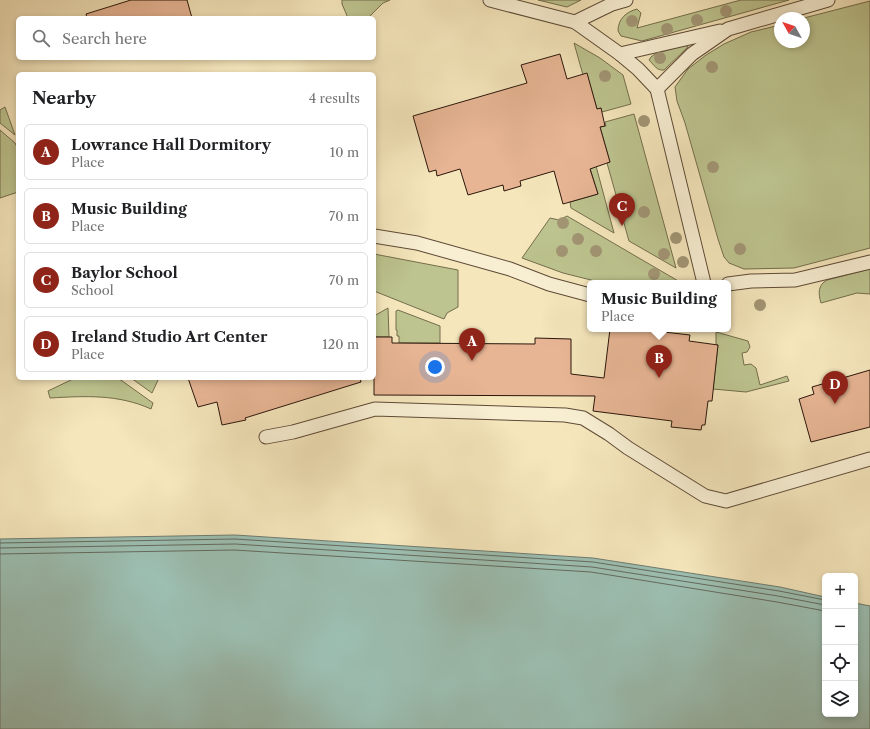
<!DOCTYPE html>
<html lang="en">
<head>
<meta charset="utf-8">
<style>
	:root { --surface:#fff; --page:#f2f2f2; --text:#202124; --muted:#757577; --line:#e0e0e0; --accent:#8f2418 }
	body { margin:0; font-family:"Libre Caslon Text",serif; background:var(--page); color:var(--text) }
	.controls { position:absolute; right:12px; bottom:12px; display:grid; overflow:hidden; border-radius:6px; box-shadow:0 2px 6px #0003 }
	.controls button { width:36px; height:36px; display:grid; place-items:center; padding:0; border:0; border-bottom:1px solid var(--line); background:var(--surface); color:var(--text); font:20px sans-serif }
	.compass { position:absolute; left:774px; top:12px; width:36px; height:36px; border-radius:50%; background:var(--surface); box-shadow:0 2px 6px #0003; rotate:310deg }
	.you { position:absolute; left:435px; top:367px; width:14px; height:14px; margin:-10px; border:3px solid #fff; border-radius:50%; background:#1a73e8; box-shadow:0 0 0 6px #1a73e833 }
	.badge { display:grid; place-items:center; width:26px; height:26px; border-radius:50%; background:var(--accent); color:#fff; font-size:13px; font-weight:700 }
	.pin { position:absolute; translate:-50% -33px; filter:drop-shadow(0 1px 2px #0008) }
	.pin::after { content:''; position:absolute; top:21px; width:14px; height:12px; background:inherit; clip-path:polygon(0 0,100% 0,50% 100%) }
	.popup { position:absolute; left:587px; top:280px; width:144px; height:52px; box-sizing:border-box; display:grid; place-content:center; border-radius:6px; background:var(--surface); filter:drop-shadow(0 1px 3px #0005); font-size:13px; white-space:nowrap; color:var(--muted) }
	.popup b { font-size:15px; color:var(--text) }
	.popup::after { content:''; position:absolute; left:50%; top:100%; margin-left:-8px; border:8px solid transparent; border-top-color:var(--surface) }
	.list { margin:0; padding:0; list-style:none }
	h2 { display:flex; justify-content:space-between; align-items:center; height:52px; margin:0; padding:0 16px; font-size:17px }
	h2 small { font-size:13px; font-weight:400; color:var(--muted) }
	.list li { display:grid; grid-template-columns:26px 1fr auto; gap:12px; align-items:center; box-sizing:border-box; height:56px; margin:0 8px 8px; padding:0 8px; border:1px solid var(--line); border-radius:6px }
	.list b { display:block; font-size:15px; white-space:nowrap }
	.list p { margin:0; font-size:13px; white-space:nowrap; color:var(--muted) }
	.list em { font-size:13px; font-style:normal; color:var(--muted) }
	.icon { flex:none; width:22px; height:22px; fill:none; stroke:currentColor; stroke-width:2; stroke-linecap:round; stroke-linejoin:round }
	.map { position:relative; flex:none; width:870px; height:729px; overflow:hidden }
	.search { position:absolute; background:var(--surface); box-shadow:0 2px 6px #0003; left:16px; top:16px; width:360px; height:44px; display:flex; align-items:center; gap:10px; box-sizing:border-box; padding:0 14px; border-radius:6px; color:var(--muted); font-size:15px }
	.panel { position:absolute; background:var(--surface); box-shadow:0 2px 6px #0003; left:16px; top:72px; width:360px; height:308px; border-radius:6px }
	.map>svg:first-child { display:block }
	.green { fill:#bdc48f; stroke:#746d4c }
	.water { fill:#9cbfb2; stroke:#6f7b6f }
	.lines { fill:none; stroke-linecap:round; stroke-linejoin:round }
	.shore { stroke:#646a5e; stroke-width:1 }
	.building { fill:#e7b594; stroke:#2b160a }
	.lane-casing { stroke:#5e4a36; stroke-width:15 }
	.lane { stroke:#f8efd3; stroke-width:13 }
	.tree { fill:#a29574 }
</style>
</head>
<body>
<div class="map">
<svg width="870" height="729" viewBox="0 0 870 729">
	<rect width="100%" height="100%" fill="#f5e6bc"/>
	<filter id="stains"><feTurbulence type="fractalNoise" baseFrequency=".005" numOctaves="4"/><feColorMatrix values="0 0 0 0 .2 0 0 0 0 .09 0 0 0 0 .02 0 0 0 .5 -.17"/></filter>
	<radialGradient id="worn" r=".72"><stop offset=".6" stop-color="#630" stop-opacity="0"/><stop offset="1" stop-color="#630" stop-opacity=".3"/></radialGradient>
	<g class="green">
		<polygon points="342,0 390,0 383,3 368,18 348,18 342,4"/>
		<polygon points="538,0 581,0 567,7"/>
		<path d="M 741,0 L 789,0 L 642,41 L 621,36 L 618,31 C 618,19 626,12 637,9 L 641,13 L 637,28 Z"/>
		<polygon points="870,1 870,248 794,268 744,269 729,263 724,257 718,239 685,123 677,101 675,87 688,69 706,55 724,44 751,32 780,25 780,42 804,42 804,18"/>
		<polygon points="574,43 600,58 623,75 631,104 602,112 601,108 597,109 587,74 583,75"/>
		<path d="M 684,45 L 688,46 L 687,48 L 664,70 C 657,71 654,65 649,60 L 651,57 L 655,54 Z"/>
		<polygon points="5,107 15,135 0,123 0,110"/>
		<polygon points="634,114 676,268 629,241 607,163 610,162 600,127 606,126 605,122"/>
		<polygon points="0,130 15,143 18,149 18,192 0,198"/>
		<polygon points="596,166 614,233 571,208 570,202 598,194 590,168"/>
		<polygon points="567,216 680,282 678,283 603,283 563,273 522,258 550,218 559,220"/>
		<polygon points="374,254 458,270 458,307 447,313 444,319 374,291"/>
		<path d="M 870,269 L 870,294 L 857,293 L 821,303 C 818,293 818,285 827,280 Z"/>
		<polygon points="388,308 389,337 374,337 374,316"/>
		<polygon points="398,310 440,326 440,343 399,343 399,336 397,336 397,330 396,330 396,311"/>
		<polygon points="716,332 748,341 750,347 747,352 742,353 744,365 751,364 756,368 760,385 787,376 789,381 746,392 713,389 718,345 716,344"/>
		<path d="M 75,378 L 101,378 L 106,379 L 118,378 L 153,403 L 151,409 C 118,394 85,396 50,398 L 48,391 Z"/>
		<polygon points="131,378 159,378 152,393"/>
	</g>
	<polygon class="water" points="235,535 593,558 780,587 825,597 825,714 855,714 855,603 870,606 870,729 0,729 0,539"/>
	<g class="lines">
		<g class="shore">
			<polyline points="0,543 235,539 593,562 779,591 825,600"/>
			<polyline points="0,548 235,544 592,567 778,596 825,605"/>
			<polyline points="0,554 234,550 591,572 777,602 825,611"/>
		</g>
	</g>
	<g class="building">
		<polygon points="131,0 187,0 192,18 87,18 86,14"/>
		<polygon points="560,54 567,79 587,73 597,109 601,108 605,126 600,127 610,162 590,169 598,194 563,204 554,171 520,181 521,186 504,191 503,185 468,195 460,169 437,176 436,170 429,172 413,116 527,83 521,65"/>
		<polygon points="610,329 638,329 690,335 689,341 718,345 712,401 708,401 705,425 702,425 701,430 671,427 672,421 593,411 595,396 374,395 374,337 392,337 392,343 535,344 535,338 571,339 571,374 604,378"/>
		<polygon points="870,370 870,427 811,442 799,399 814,394 812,387"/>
		<polygon points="188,378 360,378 361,382 245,418 246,420 222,425 217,402 198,407"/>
	</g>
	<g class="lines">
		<g class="lane-casing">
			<g id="lane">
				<polyline points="490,0 575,22 620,54 638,69 657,89 704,283"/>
				<polyline points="575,22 612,4 626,0"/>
				<polyline points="620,54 720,31"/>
				<polyline points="657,89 692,54 728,29 828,0"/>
				<polyline points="374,236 417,243 510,269 549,284 590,295"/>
				<polyline points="728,284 751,281 795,280 870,262"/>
				<polyline points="266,437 293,432 375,409 565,415 583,418 609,434 628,448 705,496 726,501 870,459"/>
			</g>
		</g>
		<use href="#lane" class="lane"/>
	</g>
	<g class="tree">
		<circle cx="726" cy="11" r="6"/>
		<circle cx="697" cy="20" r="6"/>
		<circle cx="632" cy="21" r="6"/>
		<circle cx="667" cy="29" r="6"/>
		<circle cx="660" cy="58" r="6"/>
		<circle cx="712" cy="67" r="6"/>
		<circle cx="605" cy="76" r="6"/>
		<circle cx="644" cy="121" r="6"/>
		<circle cx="713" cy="167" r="6"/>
		<circle cx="644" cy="212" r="6"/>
		<circle cx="563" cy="223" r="6"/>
		<circle cx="676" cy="238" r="6"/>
		<circle cx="578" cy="239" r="6"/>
		<circle cx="740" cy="249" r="6"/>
		<circle cx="562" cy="251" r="6"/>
		<circle cx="596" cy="251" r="6"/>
		<circle cx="664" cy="254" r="6"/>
		<circle cx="683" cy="262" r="6"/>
		<circle cx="654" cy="274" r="6"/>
		<circle cx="760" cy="305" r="6"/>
	</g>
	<rect width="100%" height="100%" filter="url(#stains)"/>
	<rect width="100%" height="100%" fill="url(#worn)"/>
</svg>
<div class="controls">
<button>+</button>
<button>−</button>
<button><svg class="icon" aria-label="locate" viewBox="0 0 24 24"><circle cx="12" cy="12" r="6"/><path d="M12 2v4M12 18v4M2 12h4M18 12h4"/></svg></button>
<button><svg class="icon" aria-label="layers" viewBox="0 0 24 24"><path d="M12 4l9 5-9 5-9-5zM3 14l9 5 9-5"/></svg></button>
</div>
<svg class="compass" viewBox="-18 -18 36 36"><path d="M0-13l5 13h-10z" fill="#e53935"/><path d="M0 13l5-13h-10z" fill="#757577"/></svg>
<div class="you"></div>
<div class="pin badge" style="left:472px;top:361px">A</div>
<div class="pin badge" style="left:659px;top:378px">B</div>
<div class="popup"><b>Music Building</b>Place</div>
<div class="pin badge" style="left:622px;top:226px">C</div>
<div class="pin badge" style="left:835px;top:404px">D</div>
<div class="search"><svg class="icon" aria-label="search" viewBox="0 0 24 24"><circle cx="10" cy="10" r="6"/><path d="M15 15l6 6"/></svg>Search here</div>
<section class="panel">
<h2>Nearby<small>4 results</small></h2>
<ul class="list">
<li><span class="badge">A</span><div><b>Lowrance Hall Dormitory</b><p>Place</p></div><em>10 m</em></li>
<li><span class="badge">B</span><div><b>Music Building</b><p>Place</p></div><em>70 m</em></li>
<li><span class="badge">C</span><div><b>Baylor School</b><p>School</p></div><em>70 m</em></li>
<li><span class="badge">D</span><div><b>Ireland Studio Art Center</b><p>Place</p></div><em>120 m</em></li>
</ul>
</section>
</div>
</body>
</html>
